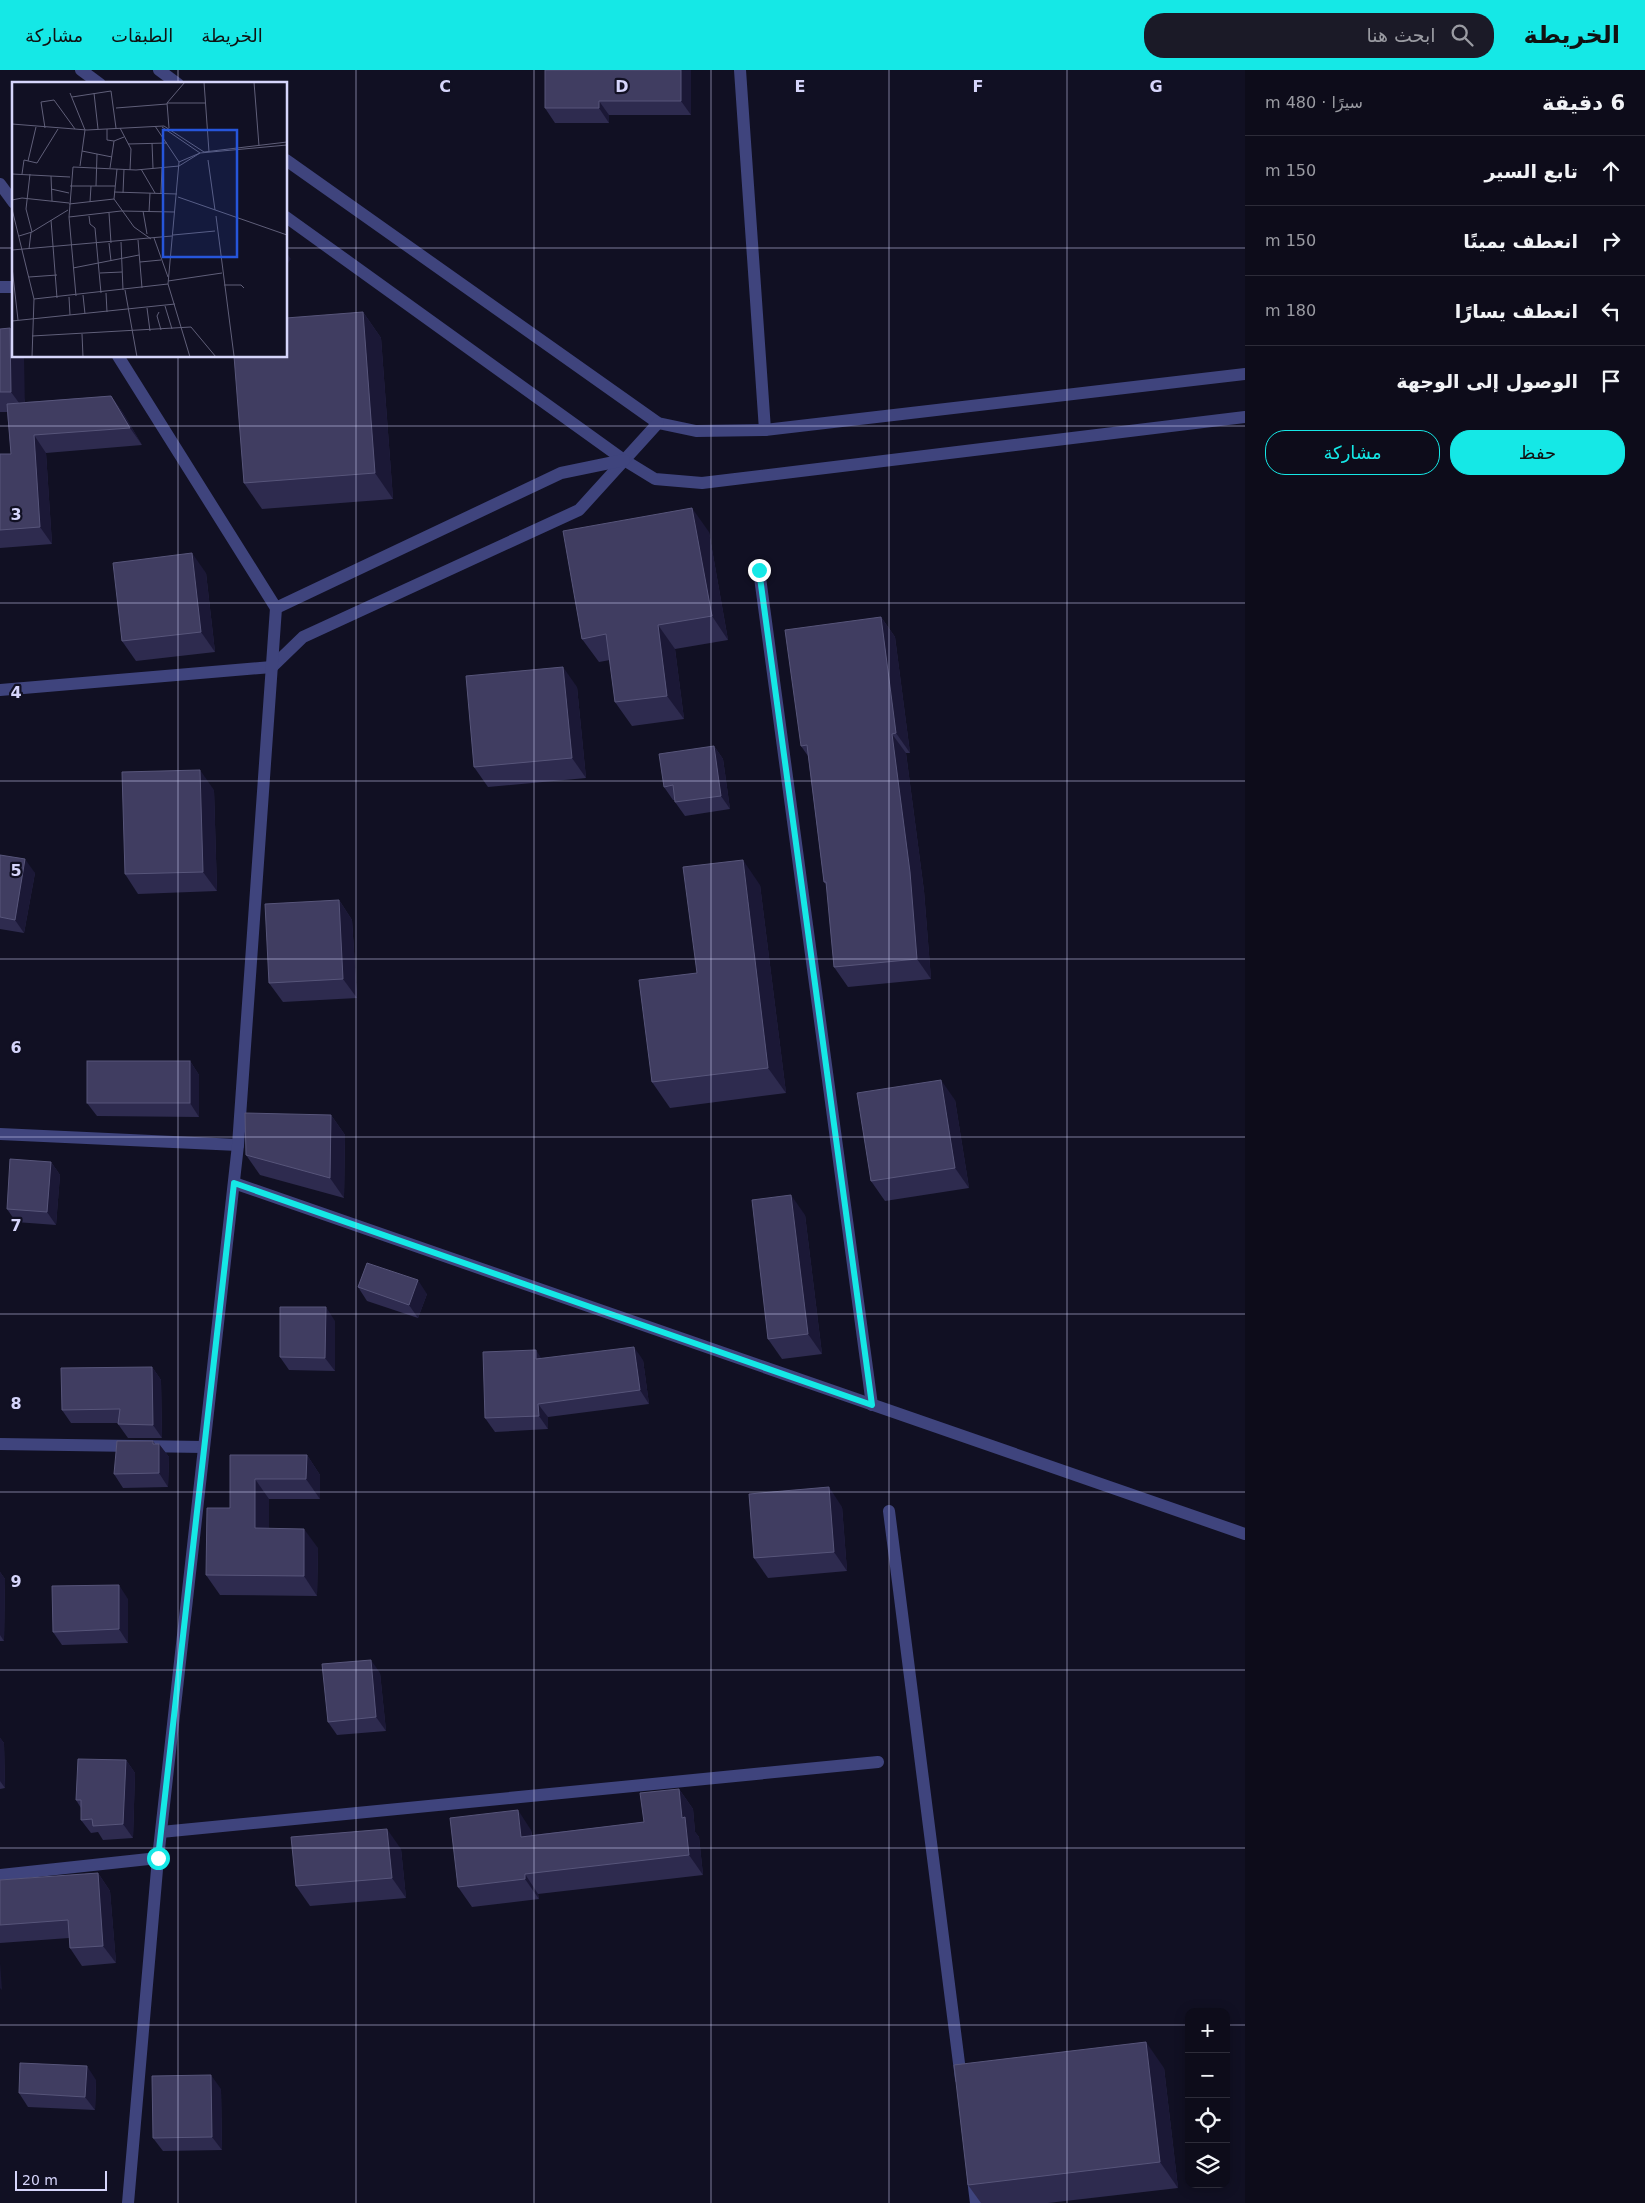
<!DOCTYPE html>
<html lang="ar">
<head>
<meta charset="utf-8">
<style>
	:root { --surface:#0d0c1a; --page:#1b1a27; --text:#f1f3f6; --muted:#9a9ba2; --line:#2d2c39; --accent:#15e8e6 }
	body { margin:0; font-family:"DejaVu Sans","Noto Sans Arabic",sans-serif; background:var(--page); color:var(--text); direction:rtl }
	.controls { position:absolute; right:15px; bottom:15px; display:grid; overflow:hidden; border-radius:10px; box-shadow:0 2px 12px #0003 }
	.controls button { width:45px; height:45px; display:grid; place-items:center; padding:0; border:0; border-bottom:1px solid var(--line); background:var(--surface); color:var(--text); font:25px sans-serif }
	.scale { position:absolute; left:15px; bottom:12px; width:92px; box-sizing:border-box; padding-left:5px; border:2px solid #d6d5fb; border-top:0; font-size:14px; line-height:18px; white-space:nowrap; color:#d6d5fb; -webkit-text-stroke:4px #111023; paint-order:stroke }
	.stop { position:absolute; width:15px; height:15px; margin:-11px; border:4px solid #15e8e6; border-radius:50%; background:#fff }
	.stop.end { background:#15e8e6; border-color:#fff; box-shadow:0 1px 5px #0008 }
	.list { margin:0; padding:0; list-style:none }
	h2 { display:flex; justify-content:space-between; align-items:center; height:65px; margin:0; padding:0 20px; font-size:21px }
	h2 small { font-size:16px; font-weight:400; color:var(--muted) }
	.list li { display:grid; grid-template-columns:32px 1fr auto; gap:15px; align-items:center; box-sizing:border-box; height:70px; padding:0 20px; border-top:1px solid var(--line) }
	.list b { display:block; font-size:19px; white-space:nowrap }
	.list em { font-size:16px; font-style:normal; color:var(--muted) }
	.actions { display:flex; gap:10px; padding:15px 20px }
	.actions a { flex:1; padding:11px 0; border:1px solid var(--accent); border-radius:20px; text-align:center; font-size:18px; color:var(--accent) }
	.actions .main { background:var(--accent); color:#111 }
	.icon { flex:none; width:28px; height:28px; fill:none; stroke:currentColor; stroke-width:2; stroke-linecap:round; stroke-linejoin:round }
	.map { position:relative; flex:none; width:1245px; height:2133px; overflow:hidden; direction:ltr }
	header { display:flex; align-items:center; gap:30px; box-sizing:border-box; height:70px; padding:0 25px; background:var(--accent); color:#111 }
	header strong { font-size:24px }
	nav { display:flex; gap:28px; margin-inline-start:auto; font-size:18px }
	.search { width:350px; height:45px; background:var(--page); display:flex; align-items:center; gap:12px; box-sizing:border-box; padding:0 18px; border-radius:20px; color:var(--muted); font-size:19px }
	main { display:flex }
	aside { flex:1; background:var(--surface) }
	.map>svg:first-child { display:block }
	.lines { fill:none; stroke-linecap:round; stroke-linejoin:round }
	.minor { stroke:#3f447d; stroke-width:12 }
	.wall { fill:#2e2b4f }
	.shaded-wall { fill:#1b1836 }
	.building { fill:#403d61; stroke:#57557a }
	.route { stroke:#15e8e6; stroke-width:6 }
	.grid { fill:none; stroke:#d6d5fb; stroke-width:1; stroke-opacity:0.55 }
	.inset-road { fill:none; stroke:#605f79; stroke-width:1 }
	.view { fill:#2655da; fill-opacity:0.15; stroke:#2655da; stroke-width:2.5 }
	.inset-edge { fill:none; stroke:#d6d5fb; stroke-width:2.5 }
	.grid-label { font-size:16px; text-anchor:middle; font-weight:bold; fill:#d6d5fb; stroke:#111023; stroke-width:4.5; stroke-linejoin:round; paint-order:stroke }
</style>
</head>
<body>
<header>
<strong>الخريطة</strong>
<div class="search"><svg class="icon" aria-label="search" viewBox="0 0 24 24"><circle cx="10" cy="10" r="6"/><path d="M15 15l6 6"/></svg>ابحث هنا</div>
<nav><a>الخريطة</a><a>الطبقات</a><a>مشاركة</a></nav>
</header>
<main>
<aside>
<h2>6 دقيقة<small>سيرًا · 480 m</small></h2>
<ul class="list">
<li><svg class="icon" aria-label="ahead" viewBox="0 0 24 24"><path d="M12 20V5M6 11l6-6 6 6"/></svg><div><b>تابع السير</b></div><em>150 m</em></li>
<li><svg class="icon" aria-label="right" viewBox="0 0 24 24"><path d="M7 20v-9h11M14 6l5 5-5 5"/></svg><div><b>انعطف يمينًا</b></div><em>150 m</em></li>
<li><svg class="icon" aria-label="left" viewBox="0 0 24 24"><path d="M17 20v-9H6M10 6l-5 5 5 5"/></svg><div><b>انعطف يسارًا</b></div><em>180 m</em></li>
<li><svg class="icon" aria-label="arrive" viewBox="0 0 24 24"><path d="M6 21V4h12l-3 4 3 4H6"/></svg><div><b>الوصول إلى الوجهة</b></div></li>
</ul>
<div class="actions"><a class="main">حفظ</a><a>مشاركة</a></div>
</aside>
<div class="map">
<svg width="1245" height="2133" viewBox="0 0 1245 2133">
	<rect width="100%" height="100%" fill="#111023"/>
	<g class="lines">
		<g class="minor">
			<polyline points="81,0 100,14"/>
			<polyline points="159,0 178,14"/>
			<polyline points="740,0 765,360"/>
			<polyline points="286,90 658,353 696,361 765,360 1245,304"/>
			<polyline points="0,114 14,133"/>
			<polyline points="286,147 624,390 655,409 702,413 1245,347"/>
			<polyline points="0,217 14,217"/>
			<polyline points="118,286 276,538"/>
			<polyline points="759,500 872,1335"/>
			<polyline points="0,620 272,597 303,567 579,440 658,353"/>
			<polyline points="0,1064 238,1075"/>
			<polyline points="234,1113 1245,1464"/>
			<polyline points="0,1374 204,1377"/>
			<polyline points="889,1441 961,2009"/>
			<polyline points="161,1762 878,1692"/>
			<polyline points="0,1805 158,1788"/>
			<polyline points="973,2109 976,2133"/>
			<polyline points="128,2133 158,1788 238,1075 276,538 561,403 624,390"/>
		</g>
	</g>
	<g class="wall">
		<polygon points="691,0 691,45 609,45 609,53 555,53 545,38"/>
		<polygon points="363,242 381,268 393,429 262,439 244,413"/>
		<polygon points="10,258 14,264 14,286 25,332 111,326 123,343 142,375 46,383 52,474 0,478 0,384 11,384 7,342 0,342 0,259"/>
		<polygon points="709,462 728,570 675,579 684,649 632,656 615,632 610,590 599,592 582,569"/>
		<polygon points="206,503 215,582 136,591 122,571"/>
		<polygon points="881,547 895,567 910,683 906,683 924,821 931,909 848,917 834,897 827,815 824,812 808,686 801,676"/>
		<polygon points="577,617 586,708 488,717 474,697"/>
		<polygon points="714,676 723,689 730,739 685,746 675,732 675,730 673,730 664,717"/>
		<polygon points="214,720 217,821 138,824 125,804"/>
		<polygon points="0,785 35,803 24,863 0,859"/>
		<polygon points="760,815 786,1023 670,1038 652,1012 697,903"/>
		<polygon points="339,830 352,850 357,928 283,932 269,913"/>
		<polygon points="190,991 199,1005 199,1047 97,1046 87,1033"/>
		<polygon points="955,1030 969,1118 885,1131 871,1111"/>
		<polygon points="331,1045 345,1065 344,1128 260,1105 246,1085"/>
		<polygon points="51,1092 60,1105 56,1155 16,1152 7,1139"/>
		<polygon points="805,1145 822,1284 782,1289 768,1269"/>
		<polygon points="358,1217 427,1224 418,1248 367,1231"/>
		<polygon points="335,1251 335,1301 289,1300 280,1287"/>
		<polygon points="542,1289 643,1290 649,1334 548,1347 548,1359 495,1362 485,1348"/>
		<polygon points="152,1297 161,1310 162,1368 128,1368 118,1354 119,1353 71,1353 62,1340"/>
		<polygon points="153,1371 155,1374 159,1374 169,1387 168,1417 123,1418 114,1404"/>
		<polygon points="230,1385 307,1385 320,1405 320,1429 269,1429 269,1458 318,1478 317,1526 220,1525 206,1505 230,1438"/>
		<polygon points="842,1437 847,1501 768,1508 754,1488"/>
		<polygon points="0,1502 5,1509 4,1571 0,1571"/>
		<polygon points="128,1529 128,1573 62,1575 53,1562"/>
		<polygon points="380,1603 386,1661 337,1665 328,1652"/>
		<polygon points="0,1668 4,1673 5,1718 0,1719"/>
		<polygon points="126,1690 135,1703 133,1768 103,1770 98,1762 91,1763 81,1750 81,1738 76,1730"/>
		<polygon points="679,1719 693,1739 695,1762 699,1767 703,1805 538,1824 539,1829 472,1837 458,1817 531,1760 532,1765 644,1752"/>
		<polygon points="401,1779 406,1828 310,1836 296,1816"/>
		<polygon points="98,1803 110,1821 116,1893 82,1896 70,1878 69,1868 0,1873 0,1810"/>
		<polygon points="1164,1998 1178,2118 1048,2133 981,2133 968,2115"/>
		<polygon points="96,2010 95,2040 28,2037 19,2023"/>
		<polygon points="221,2019 222,2080 163,2081 153,2068"/>
	</g>
	<g class="shaded-wall">
		<polygon points="681,0 691,0 691,45 681,31"/>
		<polygon points="599,31 609,45 609,53 599,38"/>
		<polygon points="286,182 291,189 286,196"/>
		<polygon points="363,242 381,268 393,429 375,403"/>
		<polygon points="10,258 14,264 14,286 24,286 25,341 11,322"/>
		<polygon points="111,326 123,343 142,375 130,358"/>
		<polygon points="34,365 46,383 52,474 40,457"/>
		<polygon points="692,438 709,462 728,570 712,546"/>
		<polygon points="192,483 206,503 215,582 201,562"/>
		<polygon points="881,547 895,567 910,683 896,663"/>
		<polygon points="658,555 675,579 684,649 667,626"/>
		<polygon points="563,597 577,617 586,708 572,688"/>
		<polygon points="892,664 906,683 924,821 931,909 917,889"/>
		<polygon points="714,676 723,689 730,739 721,726"/>
		<polygon points="200,700 214,720 217,821 203,802"/>
		<polygon points="25,789 35,803 24,863 15,850"/>
		<polygon points="743,790 760,815 786,1023 768,998"/>
		<polygon points="339,830 352,850 357,928 343,909"/>
		<polygon points="190,991 199,1005 199,1047 190,1033"/>
		<polygon points="941,1010 955,1030 969,1118 955,1098"/>
		<polygon points="331,1045 345,1065 344,1128 330,1108"/>
		<polygon points="51,1092 60,1105 56,1155 47,1142"/>
		<polygon points="791,1125 805,1145 822,1284 808,1264"/>
		<polygon points="418,1210 427,1224 418,1248 409,1235"/>
		<polygon points="326,1237 335,1251 335,1301 325,1288"/>
		<polygon points="634,1277 643,1290 649,1334 640,1320"/>
		<polygon points="536,1280 545,1294 536,1289"/>
		<polygon points="152,1297 161,1310 162,1368 153,1355"/>
		<polygon points="538,1334 548,1347 548,1359 539,1346"/>
		<polygon points="153,1371 159,1380 159,1374 169,1387 168,1417 159,1403"/>
		<polygon points="307,1385 320,1405 320,1429 306,1409"/>
		<polygon points="255,1409 269,1429 269,1478 255,1458"/>
		<polygon points="829,1417 842,1437 847,1501 834,1482"/>
		<polygon points="304,1459 318,1478 317,1526 304,1506"/>
		<polygon points="0,1502 5,1509 4,1571 0,1565"/>
		<polygon points="119,1515 128,1529 128,1573 119,1559"/>
		<polygon points="371,1590 380,1603 386,1661 376,1647"/>
		<polygon points="0,1668 4,1673 5,1718 0,1711"/>
		<polygon points="126,1690 135,1703 133,1768 123,1754"/>
		<polygon points="679,1719 693,1739 695,1762 699,1767 703,1805 689,1785 682,1748"/>
		<polygon points="518,1740 531,1760 534,1786 521,1767"/>
		<polygon points="387,1759 401,1779 406,1828 392,1808"/>
		<polygon points="98,1803 110,1821 116,1893 103,1876"/>
		<polygon points="525,1804 538,1824 539,1829 525,1809"/>
		<polygon points="0,1893 2,1920 0,1918"/>
		<polygon points="1146,1972 1164,1998 1178,2118 1160,2092"/>
		<polygon points="87,1996 96,2010 95,2040 85,2027"/>
		<polygon points="211,2005 221,2019 222,2080 212,2067"/>
	</g>
	<g class="building">
		<polygon points="545,0 681,0 681,31 599,31 599,38 545,38"/>
		<polygon points="363,242 375,403 244,413 234,286 286,286 286,248"/>
		<polygon points="10,258 11,322 0,322 0,259"/>
		<polygon points="111,326 130,358 34,365 40,457 0,460 0,384 11,384 7,334"/>
		<polygon points="692,438 712,546 658,555 667,626 615,632 606,564 582,569 563,461"/>
		<polygon points="192,483 201,562 122,571 113,493"/>
		<polygon points="881,547 896,663 892,664 910,802 917,889 834,897 826,812 824,812 807,675 801,676 785,560"/>
		<polygon points="563,597 572,688 474,697 466,606"/>
		<polygon points="714,676 721,726 675,732 673,715 664,717 659,684"/>
		<polygon points="200,700 203,802 125,804 122,702"/>
		<polygon points="0,785 25,789 15,850 0,847"/>
		<polygon points="743,790 768,998 652,1012 639,910 697,903 683,797"/>
		<polygon points="339,830 343,909 269,913 265,834"/>
		<rect x="87" y="991" width="103" height="42"/>
		<polygon points="941,1010 955,1098 871,1111 857,1023"/>
		<polygon points="245,1043 331,1045 330,1108 246,1085"/>
		<polygon points="10,1089 51,1092 47,1142 7,1139"/>
		<polygon points="791,1125 808,1264 768,1269 752,1130"/>
		<polygon points="367,1193 418,1210 409,1235 358,1217"/>
		<polygon points="280,1237 326,1237 325,1288 280,1287"/>
		<polygon points="634,1277 640,1320 538,1334 539,1346 485,1348 483,1282 536,1280 536,1289"/>
		<polygon points="152,1297 153,1355 118,1354 120,1339 62,1340 61,1298"/>
		<polygon points="117,1371 153,1371 153,1374 159,1374 159,1403 114,1404"/>
		<polygon points="230,1385 307,1385 306,1409 255,1409 255,1458 304,1459 304,1506 206,1505 207,1438 230,1438"/>
		<polygon points="829,1417 834,1482 754,1488 749,1424"/>
		<polygon points="119,1515 119,1559 53,1562 52,1516"/>
		<polygon points="371,1590 376,1647 328,1652 322,1594"/>
		<polygon points="78,1689 126,1690 123,1754 93,1756 92,1749 81,1750 81,1730 76,1730"/>
		<polygon points="679,1719 682,1748 685,1747 689,1785 525,1804 525,1809 458,1817 450,1748 518,1740 521,1767 644,1752 640,1723"/>
		<polygon points="387,1759 392,1808 296,1816 291,1767"/>
		<polygon points="98,1803 103,1876 70,1878 68,1850 0,1855 0,1810"/>
		<polygon points="1146,1972 1160,2092 968,2115 954,1995"/>
		<polygon points="20,1993 87,1996 85,2027 19,2023"/>
		<polygon points="211,2005 212,2067 153,2068 152,2006"/>
	</g>
	<g class="lines">
		<polyline class="route" points="158,1788 234,1113 872,1335 759,500"/>
	</g>
	<path class="grid" d="M 178,0 L 178,14M 356,0 L 356,2133M 534,0 L 534,2133M 711,0 L 711,2133M 889,0 L 889,2133M 1067,0 L 1067,2133M 0,178 L 14,178M 286,178 L 1245,178M 178,286 L 178,2133M 0,356 L 1245,356M 0,533 L 1245,533M 0,711 L 1245,711M 0,889 L 1245,889M 0,1067 L 1245,1067M 0,1244 L 1245,1244M 0,1422 L 1245,1422M 0,1600 L 1245,1600M 0,1778 L 1245,1778M 0,1955 L 1189,1955M 1226,1955 L 1245,1955"/>
	<g transform="translate(12 12)">
		<rect width="275" height="275" fill="#111023"/>
		<path class="inset-road" d="M 192,0 L 197,70M 242,0 L 247,64M 58,11 L 73,48 L 68,84M 82,11 L 86,47M 60,15 L 99,9 L 104,46M 155,21 L 193,21M 104,26 L 155,22M 0,42 L 75,48 L 152,44 L 192,70 L 275,60M 143,44 L 167,80M 150,45 L 188,71M 33,46 L 29,20 L 42,18 L 63,47M 108,46 L 119,67 L 118,88M 157,46 L 155,21 L 173,0M 95,47 L 95,58 L 102,59M 140,61 L 141,86M 116,62 L 155,61M 70,69 L 100,75M 196,78 L 203,128M 16,79 L 24,45M 98,86 L 102,59 L 112,55M 105,87 L 102,117 L 122,145 L 139,157M 129,87 L 143,111M 0,92 L 58,95M 10,92 L 12,78 L 25,81 L 46,47M 18,92 L 14,127 L 20,150M 39,94 L 40,119M 58,104 L 103,104M 84,104 L 85,72M 39,107 L 57,111M 102,110 L 165,112M 111,111 L 112,87M 149,111 L 150,85M 166,115 L 275,153M 0,118 L 10,116 L 57,121M 78,120 L 79,104M 57,122 L 102,117M 0,127 L 22,217 L 20,275M 131,129 L 135,152M 137,130 L 138,111M 97,131 L 99,161M 77,134 L 78,142 L 83,146 L 89,211M 204,134 L 222,274M 57,135 L 109,129 L 163,130M 39,138 L 45,216M 161,153 L 203,149M 7,154 L 20,150 L 56,128M 142,156 L 156,195M 126,158 L 130,206M 109,160 L 111,208M 97,161 L 99,179M 17,167 L 19,150M 0,168 L 160,154M 128,180 L 149,178M 0,185 L 6,238M 61,186 L 127,173M 88,191 L 110,190M 17,195 L 45,193M 156,199 L 210,191M 212,203 L 229,203 L 232,206M 113,208 L 125,275M 94,211 L 95,230M 71,213 L 73,232M 64,214 L 57,135 L 61,85 L 124,88 L 167,84 L 188,71M 57,215 L 58,233M 22,217 L 156,202M 153,224 L 160,247M 135,226 L 138,249M 147,230 L 145,234 L 149,248M 0,239 L 163,222M 70,252 L 71,275M 20,254 L 179,245 L 204,275M 178,275 L 156,202 L 167,80 L 188,71 L 275,63"/>
		<path class="view" d="M 151,48 L 225,48 L 225,175 L 151,175 Z"/>
		<rect width="275" height="275" class="inset-edge"/>
	</g>
	<g class="grid-label">
		<text x="445" y="22">C</text>
		<text x="622" y="22">D</text>
		<text x="800" y="22">E</text>
		<text x="978" y="22">F</text>
		<text x="1156" y="22">G</text>
		<text x="16" y="450">3</text>
		<text x="16" y="628">4</text>
		<text x="16" y="806">5</text>
		<text x="16" y="983">6</text>
		<text x="16" y="1161">7</text>
		<text x="16" y="1339">8</text>
		<text x="16" y="1517">9</text>
	</g>
</svg>
<div class="controls">
<button>+</button>
<button>−</button>
<button><svg class="icon" aria-label="locate" viewBox="0 0 24 24"><circle cx="12" cy="12" r="6"/><path d="M12 2v4M12 18v4M2 12h4M18 12h4"/></svg></button>
<button><svg class="icon" aria-label="layers" viewBox="0 0 24 24"><path d="M12 4l9 5-9 5-9-5zM3 14l9 5 9-5"/></svg></button>
</div>
<div class="scale">20 m</div>
<div class="stop" style="left:158px;top:1788px"></div>
<div class="stop end" style="left:759px;top:500px"></div>
</div>
</main>
</body>
</html>
